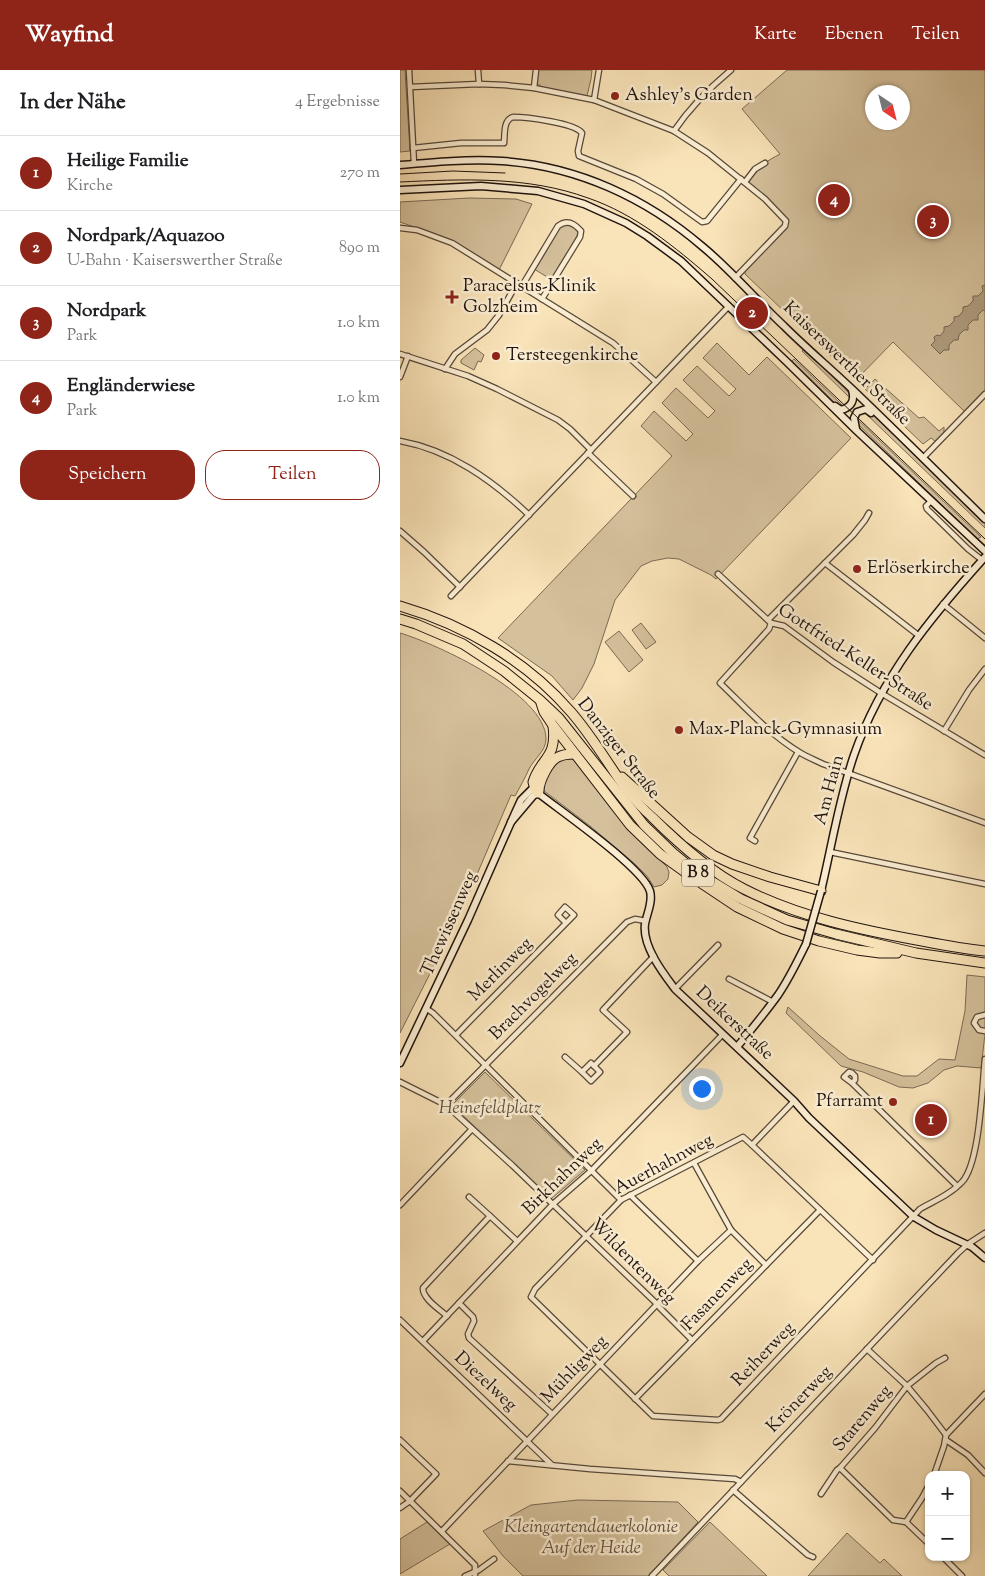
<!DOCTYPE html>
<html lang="de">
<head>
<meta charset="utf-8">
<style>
	:root { --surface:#fff; --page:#f2f2f2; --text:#202124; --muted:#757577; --line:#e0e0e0; --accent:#8f2418 }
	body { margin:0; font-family:"Sorts Mill Goudy",serif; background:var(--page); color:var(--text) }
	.controls { position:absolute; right:15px; bottom:15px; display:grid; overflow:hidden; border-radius:10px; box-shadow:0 1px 4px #0004 }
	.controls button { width:45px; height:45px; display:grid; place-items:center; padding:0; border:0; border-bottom:1px solid var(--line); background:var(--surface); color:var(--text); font:25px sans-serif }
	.compass { position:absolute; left:465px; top:15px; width:45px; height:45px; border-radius:50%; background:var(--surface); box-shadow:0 1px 4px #0004; rotate:145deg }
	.you { position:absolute; left:301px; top:1018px; width:18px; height:18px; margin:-12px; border:4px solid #fff; border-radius:50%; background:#1a73e8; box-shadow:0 0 0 8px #1a73e833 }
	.badge { display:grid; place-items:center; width:32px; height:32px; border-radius:50%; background:var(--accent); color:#fff; font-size:16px; font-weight:700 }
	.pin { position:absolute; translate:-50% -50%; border:2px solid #fff; box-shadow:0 1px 5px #0006 }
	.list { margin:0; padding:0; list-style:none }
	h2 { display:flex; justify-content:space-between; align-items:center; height:65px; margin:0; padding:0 20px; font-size:21px }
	h2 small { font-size:16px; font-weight:400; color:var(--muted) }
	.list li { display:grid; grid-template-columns:32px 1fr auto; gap:15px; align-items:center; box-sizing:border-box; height:75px; padding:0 20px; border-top:1px solid var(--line) }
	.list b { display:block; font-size:19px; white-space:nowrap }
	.list p { margin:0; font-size:16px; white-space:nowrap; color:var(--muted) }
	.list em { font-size:16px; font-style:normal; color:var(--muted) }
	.actions { display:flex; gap:10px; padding:15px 20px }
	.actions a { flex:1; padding:11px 0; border:1px solid var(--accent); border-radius:20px; text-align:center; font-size:18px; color:var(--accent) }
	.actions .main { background:var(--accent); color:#fff }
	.map { position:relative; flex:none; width:585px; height:1506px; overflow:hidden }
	header { display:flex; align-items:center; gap:30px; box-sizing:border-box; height:70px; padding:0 25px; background:var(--accent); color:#fff }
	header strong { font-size:24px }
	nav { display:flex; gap:28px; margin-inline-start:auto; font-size:18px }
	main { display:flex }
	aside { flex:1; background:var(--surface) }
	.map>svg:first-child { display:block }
	.green { fill:#d4c09b; stroke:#7a6a55; fill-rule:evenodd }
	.water { fill:#af9d7f; stroke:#766652 }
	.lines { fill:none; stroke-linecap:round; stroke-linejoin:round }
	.street-casing { stroke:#564839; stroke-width:7 }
	.secondary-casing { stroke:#20140f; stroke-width:9 }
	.highway-casing { stroke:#20140f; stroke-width:11 }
	.street { stroke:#fbedd1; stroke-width:4.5 }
	.secondary { stroke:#fbedd1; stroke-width:6 }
	.highway { stroke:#f9e3b8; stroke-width:9 }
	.tram { stroke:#20140f; stroke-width:1 }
	.secondary-bridge-casing { stroke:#20140f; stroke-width:9; stroke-linecap:butt }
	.secondary-bridge { stroke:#fbedd1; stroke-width:6 }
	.poi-dot { fill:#8f2418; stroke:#fbedd1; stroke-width:2 }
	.labels { text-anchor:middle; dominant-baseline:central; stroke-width:5; stroke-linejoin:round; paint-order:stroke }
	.shield { fill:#fbedd1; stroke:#625549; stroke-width:1 }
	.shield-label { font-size:16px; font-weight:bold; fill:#20140f }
	.poi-label { font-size:18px; fill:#20140f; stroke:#fbedd1; text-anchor:start }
	.street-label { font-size:18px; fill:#20140f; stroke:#fbedd1 }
	.park-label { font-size:18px; font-style:italic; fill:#5f5040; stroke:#fbedd1 }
</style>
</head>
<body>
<header>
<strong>Wayfind</strong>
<nav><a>Karte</a><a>Ebenen</a><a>Teilen</a></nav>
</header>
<main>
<aside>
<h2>In der Nähe<small>4 Ergebnisse</small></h2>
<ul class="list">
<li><span class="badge">1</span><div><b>Heilige Familie</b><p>Kirche</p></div><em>270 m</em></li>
<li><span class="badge">2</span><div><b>Nordpark/Aquazoo</b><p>U-Bahn · Kaiserswerther Straße</p></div><em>890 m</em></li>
<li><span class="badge">3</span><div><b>Nordpark</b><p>Park</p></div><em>1.0 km</em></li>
<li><span class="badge">4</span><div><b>Engländerwiese</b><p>Park</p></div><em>1.0 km</em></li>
</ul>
<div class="actions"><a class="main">Speichern</a><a>Teilen</a></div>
</aside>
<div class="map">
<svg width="585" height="1506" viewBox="0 0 585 1506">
	<rect width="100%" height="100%" fill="#f9e3b8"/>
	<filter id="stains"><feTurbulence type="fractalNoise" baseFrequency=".004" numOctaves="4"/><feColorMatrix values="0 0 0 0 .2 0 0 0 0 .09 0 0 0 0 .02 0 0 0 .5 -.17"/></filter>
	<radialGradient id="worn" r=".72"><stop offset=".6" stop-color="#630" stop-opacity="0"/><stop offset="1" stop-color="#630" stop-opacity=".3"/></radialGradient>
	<g class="green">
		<polygon points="0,0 5,0 10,81 0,82"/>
		<polygon points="138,0 192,0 191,9 187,26 142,17 137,13"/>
		<path d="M 387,0 L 585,0 L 585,322 L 565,342 L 493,272 L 456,310 L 345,204 L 345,200 L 385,159 L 388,153 L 387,149 L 348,111 C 352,99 369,90 380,84 L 342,39 ZM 472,22 L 502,22 L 502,52 L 472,52 Z"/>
		<polygon points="69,128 116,129 132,134 99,200 52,172 17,158 0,152 0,132"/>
		<polygon points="165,154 171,155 178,160 178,164 152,210 134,199 158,157"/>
		<polygon points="317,273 349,305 367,287 451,368 316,509 311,505 279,489 268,488 252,491 241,496 215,530 194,594 182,618 173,630 152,606 98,568 272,386 241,356 254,341 286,371 293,364 262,333 276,318 308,348 315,341 283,310 297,296 329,326 336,319 303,288"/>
		<polygon points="75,278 84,285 81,292 78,291 74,300 61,293 61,290"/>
		<polygon points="404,279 449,323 450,328 402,281"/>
		<polygon points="394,289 442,335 437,335 392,291"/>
		<polygon points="475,309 519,348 524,347 539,361 544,357 544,363 536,372 531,368 523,374 465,319"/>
		<polygon points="463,341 470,342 585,453 585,458"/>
		<polygon points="457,349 581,467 577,469 459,355"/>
		<polygon points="241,553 256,572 246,579 232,560"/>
		<polygon points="219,561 243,590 229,602 205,572"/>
		<path d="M 0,563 C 37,574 146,624 146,669 C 146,681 134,689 129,699 C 125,708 120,717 115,726 L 111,725 L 60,844 L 0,963 Z"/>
		<polygon points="172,686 221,750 267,797 269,802 268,809 262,815 254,817 247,806 235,794 190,756 143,720 142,712 158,690"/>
		<polygon points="567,905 585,907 585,964 581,998 557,996 544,1000 528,1013 513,1018 499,1017 463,1002 441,996 386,943 388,937 419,965 449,989 503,1006 517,1006 539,989 555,990 565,941"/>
		<polygon points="85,1002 185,1100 151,1129 52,1035"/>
		<polygon points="178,1430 278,1432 298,1452 248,1506 123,1506 103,1486 83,1461 131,1435"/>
		<polygon points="27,1452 50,1474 0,1504 0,1469"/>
		<polygon points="310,1452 367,1506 269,1506 263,1500"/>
		<polygon points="447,1463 480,1493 484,1489 502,1506 408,1506"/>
	</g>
	<polygon class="water" points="585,215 585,241 583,240 578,245 578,250 573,250 568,255 568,260 564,260 559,265 558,270 554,270 549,275 549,280 544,280 540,284 531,275 535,271 534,267 537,265 540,266 544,261 544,257 549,256 554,251 554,247 559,246 563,241 563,237 568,236 573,231 573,226 578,226 583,221 582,216"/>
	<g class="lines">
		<g class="street-casing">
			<g id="street">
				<polyline points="9,0 14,94"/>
				<polyline points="78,0 79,14"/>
				<polyline points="10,17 79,14 104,15 134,18 194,30 274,61 308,83 365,129 386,151 385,156 335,208"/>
				<polyline points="134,18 136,0"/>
				<polyline points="194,30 199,0"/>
				<path d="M 274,61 C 291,36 308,19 331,0"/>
				<path d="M 13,78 L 61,73 L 104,73 C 105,64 103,50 113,47 C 126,47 175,53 182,63 L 178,81 L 179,86 L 236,109 L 263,124 L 302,152 L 307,151 L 341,109"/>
				<polyline points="345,112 355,99 365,93"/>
				<polyline points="0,158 17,160 52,173 213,273 256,312"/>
				<path d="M 122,216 L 158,156 C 167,149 174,153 181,161 L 180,167 L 142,229"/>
				<polyline points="0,284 68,306 97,319 158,350 170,359 191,380"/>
				<polyline points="45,299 55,284 87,260 99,245 117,213"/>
				<polyline points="0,307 8,286"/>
				<path d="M 0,371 C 50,380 92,410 129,445"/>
				<polyline points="188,383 233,426"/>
				<polyline points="523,388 585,324"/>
				<polyline points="531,431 526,436 527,439 568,479 582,490"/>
				<polyline points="0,461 24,482 60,517"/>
				<polyline points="425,493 518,565"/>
				<polyline points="318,504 371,553 384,556 433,592 481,623 585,685"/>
				<polyline points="51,526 329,236"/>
				<polyline points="543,534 585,568"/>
				<polyline points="368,550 453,465 465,450 469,443"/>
				<path d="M 371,553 L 369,559 L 320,613 C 345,637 369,664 399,682 C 407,687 415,690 423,694 L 585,753"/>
				<polyline points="544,661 569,620 585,599"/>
				<polyline points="355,771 350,768 398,682"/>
				<polyline points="430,782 585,814"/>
				<polyline points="329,909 373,932"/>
				<polyline points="275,919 318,875"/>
				<polyline points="27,939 33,943 221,1130"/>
				<polyline points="585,945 577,947 574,953 579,960 585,961"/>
				<polyline points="56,965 174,845 165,837 158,845 166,853"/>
				<polyline points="165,987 182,1002 191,993 194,996 227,962 203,940 254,886"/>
				<polyline points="182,1002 191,1011 200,1002 194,996"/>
				<polyline points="0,1012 46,1035 112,1095 257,1234 260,1238 292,1270"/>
				<polyline points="452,1013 444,1007 449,1002 452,1003 455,1006 455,1010 452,1013 557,1116"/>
				<path d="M 394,1031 L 352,1075 L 343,1067 L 221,1130 L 135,1219 L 131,1227 L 253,1346 L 318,1350 L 321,1349 L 520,1139 C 534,1131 551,1124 562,1112 C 580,1093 582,1017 585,989"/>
				<polyline points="46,1035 227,852 235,849 246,851"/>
				<polyline points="352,1075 473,1190"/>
				<polyline points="294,1093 331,1160 366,1195"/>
				<polyline points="230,1125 298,1191"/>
				<polyline points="69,1127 90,1146"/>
				<polyline points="0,1135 72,1059"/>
				<polyline points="59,1233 73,1247 74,1251 68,1264 69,1268 152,1344"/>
				<path d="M 47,1246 C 39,1239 22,1228 23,1218 L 90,1146 L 117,1171"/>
				<polyline points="0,1250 152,1395"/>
				<polyline points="23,1271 153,1134 191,1101 323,964"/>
				<polyline points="467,1279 507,1316 527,1340 546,1365 544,1376 534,1405"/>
				<polyline points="235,1329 420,1140"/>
				<polyline points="546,1365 585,1324"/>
				<polyline points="0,1370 36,1404 10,1431 0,1438"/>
				<polyline points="546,1370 568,1385 585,1403"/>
				<polyline points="108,1391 190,1399 335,1409 341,1412"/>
				<polyline points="440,1398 493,1450 506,1452 529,1474"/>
				<polyline points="333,1420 408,1485 413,1487"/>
				<polyline points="0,1421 75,1495 75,1506"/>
				<polyline points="421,1424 437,1400 440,1398 475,1358 507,1316 536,1293 545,1288"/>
				<polyline points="506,1452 522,1428 529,1415"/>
				<polyline points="42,1461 298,1191 331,1160"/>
				<polyline points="543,1487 562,1506"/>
				<polyline points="65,1506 79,1500 94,1489"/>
				<polyline points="252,1506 558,1183 568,1174 585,1163"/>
			</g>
		</g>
		<g class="secondary-casing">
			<g id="secondary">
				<path d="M 0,95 C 34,92 68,89 102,91 C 177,96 246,128 303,177 C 332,201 356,230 384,256 C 406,278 430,298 453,320 C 498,363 541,406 585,449"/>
				<polyline points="0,120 81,116 138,121 184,134 226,153 247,166 281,191 388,293 457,361 585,481"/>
				<path d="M 435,336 L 441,340 C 452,337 455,330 452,320"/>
				<polyline points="456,359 454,348 457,342 466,339 471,343"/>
				<path d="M 111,752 L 133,726 L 138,723 C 162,742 242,797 250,821 C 253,832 247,843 245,854 C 242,876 263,903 275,919 L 394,1031 L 409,1048 L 514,1147 L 536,1160 L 572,1177 L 585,1188"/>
				<path d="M 421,821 C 432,775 439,729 454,685 C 481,607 531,547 585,487"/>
				<path d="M 337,977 C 351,960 365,943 378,925 C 389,909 397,892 406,874"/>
				<polyline points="0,993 68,850 115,743 121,730 134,717"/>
			</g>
		</g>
		<g class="highway-casing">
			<g id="highway">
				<path d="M 0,536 C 65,555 127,591 171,642 C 192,666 208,694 226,719 C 234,729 243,739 252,747 C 278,773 312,803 344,819 C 399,847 461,860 522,871 C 543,875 564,879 585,881"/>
				<polyline points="0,549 16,554 63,574 104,601 140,630 159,648 244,755 273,783 295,801 341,829 387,850 436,864 516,883 585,893"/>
				<polyline points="141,633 144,642 152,654 230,755 260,784 292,807 337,837 383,859 419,871 457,880 480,883 497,883"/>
				<polyline points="222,707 288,767 313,785 332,794 370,807 421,821"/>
				<path d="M 139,721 C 139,711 149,691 158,687 C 164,684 169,684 174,684"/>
				<path d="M 138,723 L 135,719 L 133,712 C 141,687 157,689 153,656"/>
			</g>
		</g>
		<use href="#street" class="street"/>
		<use href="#secondary" class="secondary"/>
		<use href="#highway" class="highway"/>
		<g class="tram">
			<polyline points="0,104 53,101 105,103"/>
			<path d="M 0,112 C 63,109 128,106 188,128 C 235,144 275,177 312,209 L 585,469"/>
		</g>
		<g class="secondary-bridge-casing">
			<polyline id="secondary-bridge" points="406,874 421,821"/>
		</g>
		<use href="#secondary-bridge" class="secondary-bridge"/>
	</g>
	<g class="poi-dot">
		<circle cx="215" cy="26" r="5"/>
		<path d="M49.5 219.5h5v5h5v5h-5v5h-5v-5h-5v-5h5z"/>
		<circle cx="96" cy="286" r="5"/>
		<circle cx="457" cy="499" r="5"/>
		<circle cx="279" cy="660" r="5"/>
		<circle cx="493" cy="1032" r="5"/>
	</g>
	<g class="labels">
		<rect class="shield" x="282" y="789.5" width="32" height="27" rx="4"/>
		<g class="shield-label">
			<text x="298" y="803">B 8</text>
		</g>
		<g class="poi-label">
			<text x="225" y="26">Ashley's Garden</text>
			<text x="63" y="217">Paracelsus-Klinik<tspan x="63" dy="21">Golzheim</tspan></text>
			<text x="106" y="286">Tersteegenkirche</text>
			<text x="467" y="499">Erlöserkirche</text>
			<text x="289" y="660">Max-Planck-Gymnasium</text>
			<text x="483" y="1032" text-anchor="end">Pfarramt</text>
		</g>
		<g class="street-label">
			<text transform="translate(446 294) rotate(44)">Kaiserswerther Straße</text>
			<text transform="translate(455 588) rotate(33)">Gottfried-Keller-Straße</text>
			<text transform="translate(218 679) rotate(52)">Danziger Straße</text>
			<text transform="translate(430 720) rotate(-75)">Am Hain</text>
			<text transform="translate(50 854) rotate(-66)">Thewissenweg</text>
			<text transform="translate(101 900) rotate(-45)">Merlinweg</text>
			<text transform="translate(134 927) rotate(-45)">Brachvogelweg</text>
			<text transform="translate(334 954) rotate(43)">Deikerstraße</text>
			<text transform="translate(264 1095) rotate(-28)">Auerhahnweg</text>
			<text transform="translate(163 1107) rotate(-44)">Birkhahnweg</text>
			<text transform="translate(232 1192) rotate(45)">Wildentenweg</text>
			<text transform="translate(318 1225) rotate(-46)">Fasanenweg</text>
			<text transform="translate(364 1285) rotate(-46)">Reiherweg</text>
			<text transform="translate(175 1300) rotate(-46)">Mühligweg</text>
			<text transform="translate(85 1312) rotate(43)">Diezelweg</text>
			<text transform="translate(400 1330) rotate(-46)">Krönerweg</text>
			<text transform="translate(463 1349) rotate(-50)">Starenweg</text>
		</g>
		<g class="park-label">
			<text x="90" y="1039">Heinefeldplatz</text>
			<text x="191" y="1458">Kleingartendauerkolonie<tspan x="191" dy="21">Auf der Heide</tspan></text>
		</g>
	</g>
	<rect width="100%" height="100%" filter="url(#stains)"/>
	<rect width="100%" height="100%" fill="url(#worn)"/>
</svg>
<div class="controls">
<button>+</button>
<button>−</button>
</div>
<svg class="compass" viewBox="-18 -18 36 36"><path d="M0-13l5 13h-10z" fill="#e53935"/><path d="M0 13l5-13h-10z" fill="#757577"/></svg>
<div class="you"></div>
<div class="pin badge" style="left:531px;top:1050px">1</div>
<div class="pin badge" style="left:352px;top:243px">2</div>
<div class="pin badge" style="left:533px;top:151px">3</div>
<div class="pin badge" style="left:434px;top:130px">4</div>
</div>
</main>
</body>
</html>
